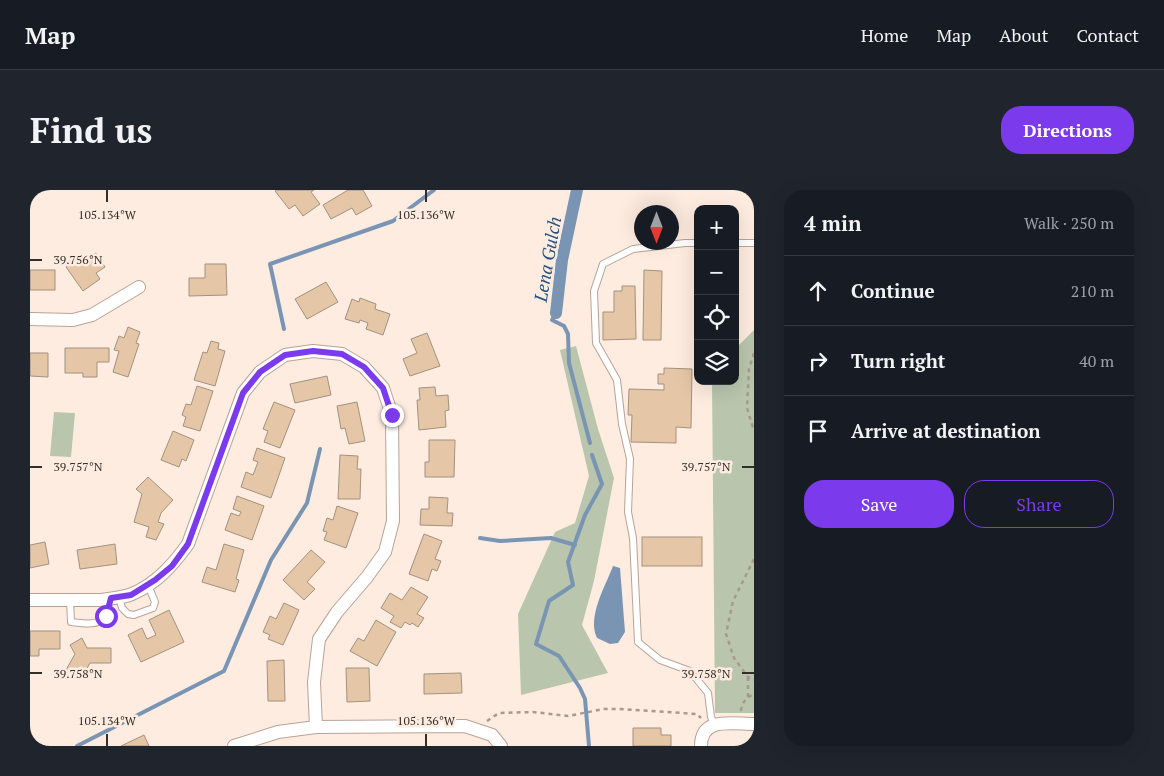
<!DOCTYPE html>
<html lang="en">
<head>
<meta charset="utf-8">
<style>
	:root { --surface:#171b24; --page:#20242c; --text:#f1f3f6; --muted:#9ea1a6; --line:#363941; --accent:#7c3aed }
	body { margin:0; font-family:"PT Serif",serif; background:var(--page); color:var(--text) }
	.controls { position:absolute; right:15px; top:15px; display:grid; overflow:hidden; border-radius:10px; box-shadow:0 5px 20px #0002 }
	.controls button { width:45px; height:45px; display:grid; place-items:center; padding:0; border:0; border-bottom:1px solid var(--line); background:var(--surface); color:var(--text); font:25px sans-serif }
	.compass { position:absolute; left:604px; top:15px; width:45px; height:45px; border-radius:50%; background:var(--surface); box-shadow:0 5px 20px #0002; rotate:180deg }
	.stop { position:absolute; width:15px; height:15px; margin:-11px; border:4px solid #7c3aed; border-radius:50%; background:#fff }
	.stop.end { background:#7c3aed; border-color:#fff; box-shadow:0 1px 5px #0008 }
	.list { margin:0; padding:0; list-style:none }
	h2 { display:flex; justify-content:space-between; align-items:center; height:65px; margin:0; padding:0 20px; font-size:21px }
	h2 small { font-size:16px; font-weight:400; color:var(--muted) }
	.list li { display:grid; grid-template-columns:32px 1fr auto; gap:15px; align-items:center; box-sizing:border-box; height:70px; padding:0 20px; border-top:1px solid var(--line) }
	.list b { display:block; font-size:19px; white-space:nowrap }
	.list em { font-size:16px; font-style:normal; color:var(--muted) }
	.actions { display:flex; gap:10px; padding:15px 20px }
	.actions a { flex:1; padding:11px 0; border:1px solid var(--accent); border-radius:20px; text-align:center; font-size:18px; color:var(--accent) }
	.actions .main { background:var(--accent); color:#fff }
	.icon { flex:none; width:28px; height:28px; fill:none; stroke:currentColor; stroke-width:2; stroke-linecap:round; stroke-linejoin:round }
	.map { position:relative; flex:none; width:724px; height:556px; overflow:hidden; border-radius:20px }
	header { display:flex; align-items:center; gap:30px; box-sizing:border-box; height:70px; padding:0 25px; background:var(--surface); border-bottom:1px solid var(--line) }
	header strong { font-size:24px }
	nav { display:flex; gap:28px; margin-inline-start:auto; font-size:18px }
	.intro { display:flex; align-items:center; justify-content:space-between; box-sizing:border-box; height:120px; padding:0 30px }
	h1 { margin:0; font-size:35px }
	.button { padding:12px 22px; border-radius:20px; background:var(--accent); color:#fff; font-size:18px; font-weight:700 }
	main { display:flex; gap:30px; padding:0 30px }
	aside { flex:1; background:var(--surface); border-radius:20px; box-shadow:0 5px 20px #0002 }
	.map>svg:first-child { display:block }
	.green { fill:#b9c6ad }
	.water { fill:#7a95b4 }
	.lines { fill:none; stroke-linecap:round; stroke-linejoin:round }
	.stream { stroke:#7a95b4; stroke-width:4 }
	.canal { stroke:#7a95b4; stroke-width:12 }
	.building { fill:#e5c6a6; stroke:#a29280 }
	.lane-casing { stroke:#b9a396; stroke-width:8 }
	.street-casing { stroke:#b9a396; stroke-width:14 }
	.path { stroke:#a6998f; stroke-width:2.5; stroke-dasharray:4 4; stroke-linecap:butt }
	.lane { stroke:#fff; stroke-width:6 }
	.street { stroke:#fff; stroke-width:12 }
	.route { stroke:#7c3aed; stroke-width:6 }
	.ticks { fill:none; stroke:#352d27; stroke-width:2 }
	.labels { text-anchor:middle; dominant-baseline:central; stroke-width:5; stroke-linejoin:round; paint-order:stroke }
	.water-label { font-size:18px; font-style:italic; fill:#29517d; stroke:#feece0 }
	.ticks-label { font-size:12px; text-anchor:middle; fill:#352d27; stroke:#feece0; stroke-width:5; stroke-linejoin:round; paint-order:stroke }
</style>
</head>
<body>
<header>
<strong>Map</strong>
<nav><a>Home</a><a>Map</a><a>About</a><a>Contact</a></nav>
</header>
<div class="intro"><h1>Find us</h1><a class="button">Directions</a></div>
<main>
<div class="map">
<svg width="724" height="556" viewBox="0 0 724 556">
	<rect width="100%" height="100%" fill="#feece0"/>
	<g class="green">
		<polygon points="724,140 724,523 685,523 682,191 705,191 705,159"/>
		<polygon points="546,156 568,239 584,288 564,391 552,435 578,483 491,505 488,424 525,342 545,333 559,286 530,160"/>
		<polygon points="24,222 45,223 41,267 20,266"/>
	</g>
	<path class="water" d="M 583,376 L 590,378 L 595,442 L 588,453 L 580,454 L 567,448 C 557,427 575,397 583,376 Z"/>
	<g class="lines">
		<g class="stream">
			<polyline points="526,123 522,130 534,136 538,144 539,173 560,253"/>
			<polyline points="254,139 240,74 363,31 404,0"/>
			<polyline points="450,348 470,351 521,348 545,355"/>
			<polyline points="0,555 9,556"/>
			<polyline points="47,556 194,481 241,370 277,313 290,259"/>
			<polyline points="559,556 555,509 550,498 529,466 506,454 519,411 543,395 538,372 555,325 572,294 562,265"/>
		</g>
		<polyline class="canal" points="526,123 532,70 547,0"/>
	</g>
	<g class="building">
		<polygon points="247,0 284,0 281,2 290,14 273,26 265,15 259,19 245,1"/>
		<polygon points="318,0 333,0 342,16 326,25 322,18 301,29 293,15"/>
		<polygon points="66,63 75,77 66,83 70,89 53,101 36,77 48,69 51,73"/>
		<polygon points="175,74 196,74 197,105 159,106 159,88 175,88"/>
		<rect x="0" y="80" width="25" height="20"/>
		<polygon points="614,80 632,81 631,150 613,150"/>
		<polygon points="296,92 308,112 277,129 265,109"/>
		<polygon points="592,96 605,96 606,149 573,150 573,122 584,122 584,101 592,101"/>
		<polygon points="330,108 346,114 345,119 360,124 353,145 336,139 338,133 330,130 329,133 315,129 322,109 329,112"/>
		<polygon points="98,137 110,142 106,153 109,154 98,187 83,182 89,161 84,160 89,146 94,148"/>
		<polygon points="397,143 410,176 380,186 373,169 387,163 381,149"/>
		<polygon points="181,151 189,153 188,159 195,161 185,196 164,190 173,162 177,163"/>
		<polygon points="35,158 79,158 79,172 67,172 67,187 53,187 53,183 35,183"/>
		<polygon points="0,163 18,163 18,187 0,186"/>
		<polygon points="634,178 662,179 661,238 646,237 646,253 601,252 602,225 598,225 599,199 634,200 634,194 628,194 628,184 634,184"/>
		<polygon points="297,186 301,205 265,213 260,194"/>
		<polygon points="167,196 183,201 170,241 153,236 156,227 152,225 156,214 161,215"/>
		<polygon points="405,197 406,206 418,205 419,220 415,221 416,237 389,240 387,210 390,210 389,198"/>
		<polygon points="244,212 265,220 250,258 234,252 238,241 233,239"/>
		<polygon points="327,212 335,251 319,254 315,238 311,239 307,216"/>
		<polygon points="143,241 164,250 156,271 152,269 149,277 131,270"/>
		<polygon points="399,250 425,250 424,287 395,287 395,272 399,272"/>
		<polygon points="227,258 255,268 241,308 211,297 216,282 223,285 228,272 223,270"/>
		<polygon points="310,265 328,266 327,279 331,279 330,309 308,309"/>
		<polygon points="118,287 143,310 131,323 128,332 134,334 126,350 116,347 119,337 104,332 112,304 106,299"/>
		<polygon points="207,306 234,316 222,350 195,340 201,323 209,326 211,322 203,319"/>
		<polygon points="399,307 418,308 417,323 423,323 422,336 390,335 391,319 399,319"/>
		<polygon points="307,316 328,323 316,358 294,350 297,342 293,341 297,328 303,330"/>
		<polygon points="394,344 412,351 405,369 411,371 407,381 402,379 398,391 379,384"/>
		<rect x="612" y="347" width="60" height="29"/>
		<polygon points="15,352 19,374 0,378 0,355"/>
		<polygon points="85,354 87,374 50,379 47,360"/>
		<polygon points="194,354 214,360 206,389 209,390 205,402 172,392 177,377 186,380"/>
		<polygon points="281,360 295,372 277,392 285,399 274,410 253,390"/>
		<polygon points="381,397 398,407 387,424 394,428 388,437 382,433 380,435 375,432 371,438 360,432 364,426 351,418 360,403 372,410"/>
		<polygon points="254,413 269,420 253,455 238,449 240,445 233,442 240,426 246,429"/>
		<polygon points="139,420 154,452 111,472 98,445 112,438 117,449 126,445 119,430"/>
		<polygon points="346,430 366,442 347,476 320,461 328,448 334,451"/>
		<polygon points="0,441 30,441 30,459 9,459 9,466 0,466"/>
		<polygon points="52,448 57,458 81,458 81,473 60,473 51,489 36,480 45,464 40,455"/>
		<polygon points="254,470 255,511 238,511 237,471"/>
		<polygon points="316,478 339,478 340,511 317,512"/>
		<polygon points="431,483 432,503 394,504 394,484"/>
		<polygon points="603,538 631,538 631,545 641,545 641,556 603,556"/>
		<polygon points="114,545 119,556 91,556"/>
	</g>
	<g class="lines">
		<g class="lane-casing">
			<g id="lane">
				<polyline points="668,53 655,53 603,59 573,74 564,101 566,153 587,190 592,234 600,269 598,322 603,348 608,452 630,470 660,481 678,503 681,527 684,534"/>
				<polyline points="705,53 724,53"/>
				<polyline points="89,407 92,418 98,424 104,425 123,418 125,412 118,395"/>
				<path d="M 40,410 L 41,432 C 69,435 73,436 81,408"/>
			</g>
		</g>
		<g class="street-casing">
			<g id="street">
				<polyline points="0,129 43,130 62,125 109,97"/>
				<path d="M 0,410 L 71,410 C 80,408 93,408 102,404 C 126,394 143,375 158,354 L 213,203 L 230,182 L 255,165 L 283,161 L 312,164 L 334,177 L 353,198 L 362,225 L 363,331 L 355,362 L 337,387 L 307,422 L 289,449 L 284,492 L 286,537"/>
				<polyline points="204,556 248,542 286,537 435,536 462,545 471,556"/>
				<path d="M 671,556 C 671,526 703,534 724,534"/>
			</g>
		</g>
		<g class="path">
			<polyline points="724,163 719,179 717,218 724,241"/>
			<polyline points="724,369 703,411 696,444 704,468 718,487 724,490"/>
			<polyline points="718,487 718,507"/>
			<path d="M 711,521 C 712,512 716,508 724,504"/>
			<polyline points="457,531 469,523 503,522 538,526 574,519 590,519 667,524 671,528"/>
		</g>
		<use href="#lane" class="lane"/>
		<use href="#street" class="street"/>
	</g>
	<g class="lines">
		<polyline class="route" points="76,426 81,408 101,405 125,390 142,376 158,354 213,203 230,182 255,165 283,161 312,164 334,177 353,198 362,225"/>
	</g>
	<path class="ticks" d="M 77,0 L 77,12M 396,0 L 396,12M 0,70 L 12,70M 0,277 L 12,277M 712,277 L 724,277M 0,483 L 12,483M 712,483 L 724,483M 77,544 L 77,556M 396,544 L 396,556"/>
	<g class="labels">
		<g class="water-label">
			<text transform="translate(517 69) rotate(-80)">Lena Gulch</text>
		</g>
	</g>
	<g class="ticks-label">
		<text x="77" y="29">105.134°W</text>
		<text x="396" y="29">105.136°W</text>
		<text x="48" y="74">39.756°N</text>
		<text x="676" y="281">39.757°N</text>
		<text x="48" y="281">39.757°N</text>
		<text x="676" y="488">39.758°N</text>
		<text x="48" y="488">39.758°N</text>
		<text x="77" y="535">105.134°W</text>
		<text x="396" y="535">105.136°W</text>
	</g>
</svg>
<div class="controls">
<button>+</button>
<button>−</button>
<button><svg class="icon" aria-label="locate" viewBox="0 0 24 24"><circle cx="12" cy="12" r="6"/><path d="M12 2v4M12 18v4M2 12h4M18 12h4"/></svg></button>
<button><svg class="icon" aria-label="layers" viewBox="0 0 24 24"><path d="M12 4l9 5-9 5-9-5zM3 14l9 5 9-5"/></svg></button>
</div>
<svg class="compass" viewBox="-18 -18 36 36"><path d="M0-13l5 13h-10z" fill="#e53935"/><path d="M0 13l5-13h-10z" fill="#9ea1a6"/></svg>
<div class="stop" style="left:76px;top:426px"></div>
<div class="stop end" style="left:362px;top:225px"></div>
</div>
<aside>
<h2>4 min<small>Walk · 250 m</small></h2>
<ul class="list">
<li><svg class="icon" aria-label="ahead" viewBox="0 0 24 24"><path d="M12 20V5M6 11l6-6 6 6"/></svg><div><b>Continue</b></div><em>210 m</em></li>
<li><svg class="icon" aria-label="right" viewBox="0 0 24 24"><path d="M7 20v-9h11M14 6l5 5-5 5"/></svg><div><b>Turn right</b></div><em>40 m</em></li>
<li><svg class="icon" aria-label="arrive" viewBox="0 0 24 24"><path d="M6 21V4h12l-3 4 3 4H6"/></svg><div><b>Arrive at destination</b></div></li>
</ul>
<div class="actions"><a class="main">Save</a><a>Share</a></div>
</aside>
</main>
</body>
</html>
